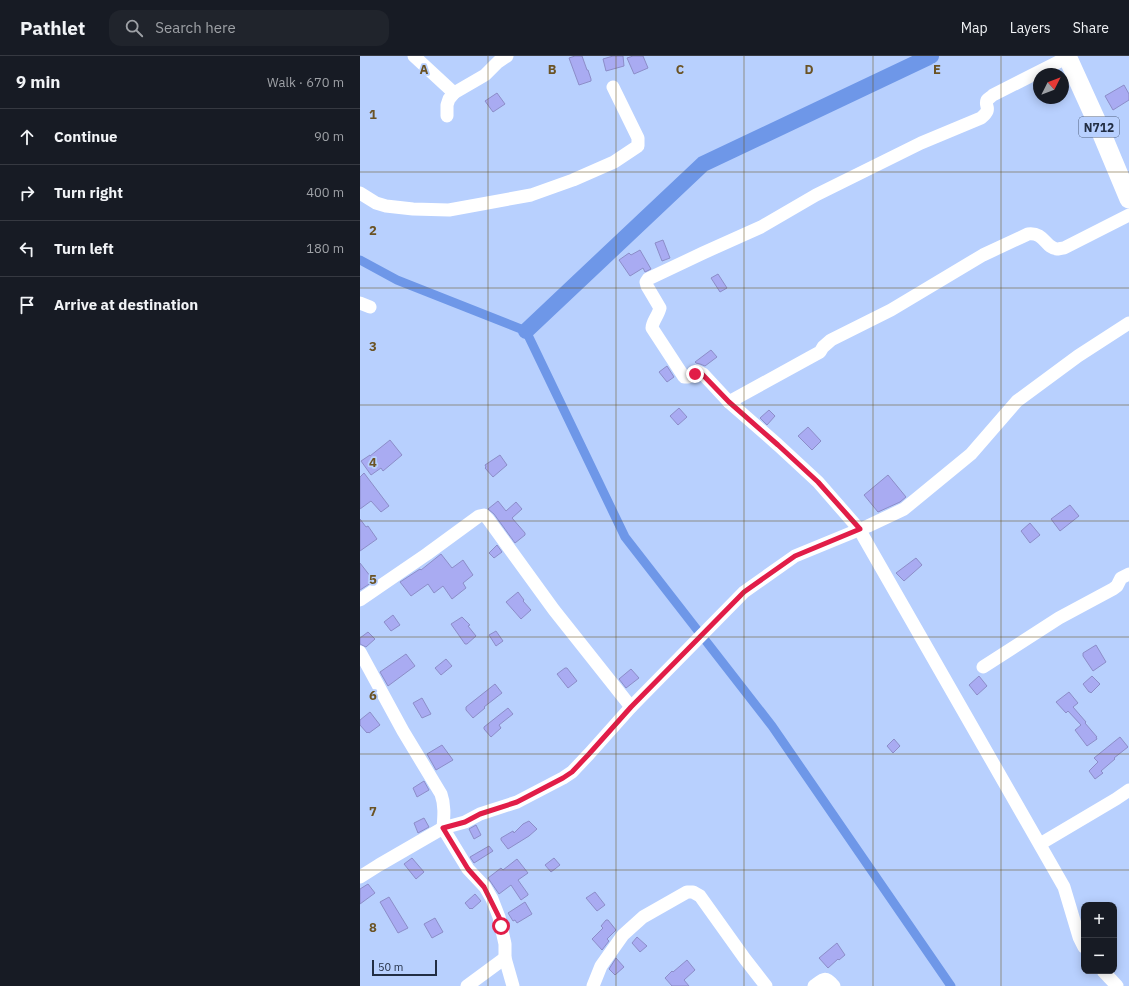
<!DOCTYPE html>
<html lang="en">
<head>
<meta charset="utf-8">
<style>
	:root { --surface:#171b24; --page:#20242c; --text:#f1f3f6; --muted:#9ea1a6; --line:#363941 }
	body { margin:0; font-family:"IBM Plex Sans",sans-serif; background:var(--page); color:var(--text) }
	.controls { position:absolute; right:12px; bottom:12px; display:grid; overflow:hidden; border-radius:8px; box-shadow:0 2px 10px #0003 }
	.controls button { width:36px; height:36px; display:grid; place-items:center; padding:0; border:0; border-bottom:1px solid var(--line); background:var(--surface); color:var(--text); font:20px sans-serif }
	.compass { position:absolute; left:673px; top:12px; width:36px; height:36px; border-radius:50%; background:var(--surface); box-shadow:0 2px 10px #0003; rotate:48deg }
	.scale { position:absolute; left:12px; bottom:10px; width:65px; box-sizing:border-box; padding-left:4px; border:2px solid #222e44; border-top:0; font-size:11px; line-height:14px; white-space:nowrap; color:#222e44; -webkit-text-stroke:3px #b8d0fe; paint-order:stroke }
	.stop { position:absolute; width:12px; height:12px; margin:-9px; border:3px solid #e11d48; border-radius:50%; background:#fff }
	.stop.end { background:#e11d48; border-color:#fff; box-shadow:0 1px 4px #0008 }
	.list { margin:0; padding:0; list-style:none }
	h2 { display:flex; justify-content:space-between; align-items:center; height:52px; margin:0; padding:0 16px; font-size:17px }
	h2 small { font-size:13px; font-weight:400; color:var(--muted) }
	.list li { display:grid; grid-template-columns:26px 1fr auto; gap:12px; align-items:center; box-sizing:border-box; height:56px; padding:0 16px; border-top:1px solid var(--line) }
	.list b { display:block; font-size:15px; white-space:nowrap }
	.list em { font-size:13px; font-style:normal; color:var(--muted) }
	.icon { flex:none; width:22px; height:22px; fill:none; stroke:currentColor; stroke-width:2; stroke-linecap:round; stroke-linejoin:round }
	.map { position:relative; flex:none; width:769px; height:930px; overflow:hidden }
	header { display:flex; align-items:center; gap:24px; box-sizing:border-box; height:56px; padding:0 20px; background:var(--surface); border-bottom:1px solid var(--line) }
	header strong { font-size:19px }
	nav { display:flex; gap:22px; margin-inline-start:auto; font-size:14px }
	.search { width:280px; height:36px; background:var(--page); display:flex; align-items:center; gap:10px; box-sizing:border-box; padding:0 14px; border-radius:12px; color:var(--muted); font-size:15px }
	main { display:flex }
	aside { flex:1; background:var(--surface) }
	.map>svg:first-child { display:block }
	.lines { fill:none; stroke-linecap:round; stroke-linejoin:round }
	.canal { stroke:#6e97e8; stroke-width:9 }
	.river { stroke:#6e97e8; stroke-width:16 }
	.building { fill:#a9abf2; stroke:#8c8dc8 }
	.minor { stroke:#fff; stroke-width:13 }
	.highway { stroke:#fff; stroke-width:19 }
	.route { stroke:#e11d48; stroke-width:5 }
	.grid { fill:none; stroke:#6b5324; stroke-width:1; stroke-opacity:0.55 }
	.labels { text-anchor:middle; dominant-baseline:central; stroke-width:3.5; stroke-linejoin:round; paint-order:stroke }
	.shield { fill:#b8d0fe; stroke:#4f5f7c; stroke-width:1 }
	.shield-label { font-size:12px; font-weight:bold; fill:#222e44 }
	.grid-label { font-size:13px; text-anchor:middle; font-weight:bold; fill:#6b5324; stroke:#b8d0fe; stroke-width:3.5; stroke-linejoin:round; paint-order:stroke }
</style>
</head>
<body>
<header>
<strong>Pathlet</strong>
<div class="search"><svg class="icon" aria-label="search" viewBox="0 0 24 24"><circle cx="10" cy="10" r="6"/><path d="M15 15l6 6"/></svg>Search here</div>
<nav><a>Map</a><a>Layers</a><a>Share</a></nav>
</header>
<main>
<aside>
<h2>9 min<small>Walk · 670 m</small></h2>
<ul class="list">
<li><svg class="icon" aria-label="ahead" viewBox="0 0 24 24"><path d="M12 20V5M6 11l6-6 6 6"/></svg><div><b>Continue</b></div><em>90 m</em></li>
<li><svg class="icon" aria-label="right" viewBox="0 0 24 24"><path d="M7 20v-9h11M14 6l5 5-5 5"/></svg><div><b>Turn right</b></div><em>400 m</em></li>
<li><svg class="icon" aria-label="left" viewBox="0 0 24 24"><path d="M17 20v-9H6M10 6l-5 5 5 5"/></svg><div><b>Turn left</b></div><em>180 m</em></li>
<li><svg class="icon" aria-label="arrive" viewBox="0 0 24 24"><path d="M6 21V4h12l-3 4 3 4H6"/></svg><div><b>Arrive at destination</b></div></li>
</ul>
</aside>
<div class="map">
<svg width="769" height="930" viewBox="0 0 769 930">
	<rect width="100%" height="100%" fill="#b8d0fe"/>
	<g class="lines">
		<polyline class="canal" points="0,204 37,224 166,275 265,481 412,670 591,930"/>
		<polyline class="river" points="166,275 343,108 571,0"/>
	</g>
	<g class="building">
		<polygon points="215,0 222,0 227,14 228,14 231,23 231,25 219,29 209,2"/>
		<polygon points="253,0 263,0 264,10 246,15 243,3"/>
		<polygon points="273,0 283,0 288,12 274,18 267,2"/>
		<polygon points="764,29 769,38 769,44 753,54 745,40"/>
		<polygon points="137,37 145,48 133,56 125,45"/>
		<polygon points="303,184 310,202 302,205 295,187"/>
		<polygon points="280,194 291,213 285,216 283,212 270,220 259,204 269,197 271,199"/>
		<polygon points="358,218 367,232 360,236 351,222"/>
		<polygon points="351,294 357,301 345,310 340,308 336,307 335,306"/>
		<polygon points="307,310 314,321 307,326 299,316"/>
		<polygon points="319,352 327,361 318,369 310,360"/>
		<polygon points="409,354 415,360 407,369 400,362"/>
		<polygon points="448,371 461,385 452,394 438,380"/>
		<polygon points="30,384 42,399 23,415 21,412 11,419 1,405 10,399 10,400"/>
		<polygon points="140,399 147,409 133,421 125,412 126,411 125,409"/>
		<polygon points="4,417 29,450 21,456 11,445 0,453 0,421"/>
		<polygon points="528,419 546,441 540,446 518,456 504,439"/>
		<polygon points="138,445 146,455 156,446 162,453 152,462 165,477 165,479 155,487 134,458 128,453"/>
		<polygon points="710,449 719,460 700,475 691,463"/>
		<polygon points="0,463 6,471 8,470 17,483 0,495"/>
		<polygon points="670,467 680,479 670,487 661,475"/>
		<polygon points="137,489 142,496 134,502 129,497"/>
		<polygon points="81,498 92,512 103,504 113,519 103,527 106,532 92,543 83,530 74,537 68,528 51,540 40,526 60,513 61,514"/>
		<polygon points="556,502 562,509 544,525 536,517"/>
		<polygon points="0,507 14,525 0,534"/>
		<polygon points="158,536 164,544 163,545 171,554 161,563 146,546"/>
		<polygon points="33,559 40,569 31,575 24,566"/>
		<polygon points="102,561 110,569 108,570 116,580 107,588 105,588 91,568"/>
		<polygon points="136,575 143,585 136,590 129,579"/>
		<polygon points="8,576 15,583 6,591 0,588 0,582"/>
		<polygon points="736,589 746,606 733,615 723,600 723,597"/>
		<polygon points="46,598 55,610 28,630 20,616"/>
		<polygon points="86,603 92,610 81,619 75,612"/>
		<polygon points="205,612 207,612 217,625 208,632 197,618"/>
		<polygon points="271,613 279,622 266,632 259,623"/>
		<polygon points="619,620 627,630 617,639 609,629"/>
		<polygon points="732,620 740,628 731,637 730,636 729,636 723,628"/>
		<polygon points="135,628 142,637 124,651 125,652 113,662 106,654 106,651"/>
		<polygon points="709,636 718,647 713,651 726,666 725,667 737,681 736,681 737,683 727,690 715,674 721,669 708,655 706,657 696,646"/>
		<polygon points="62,642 71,658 62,662 53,647"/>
		<polygon points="148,652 153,658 139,669 141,672 131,681 124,673 124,671"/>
		<polygon points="10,656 20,669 9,677 8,676 7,677 0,669 0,664"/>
		<polygon points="760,681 768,691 754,702 755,703 741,715 743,717 735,723 729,715 738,706 734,702"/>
		<polygon points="534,683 540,690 533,697 527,690"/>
		<polygon points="82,689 93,704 76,714 67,698"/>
		<polygon points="64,725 69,734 57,741 53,732"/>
		<polygon points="64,762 69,771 58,777 54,767"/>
		<polygon points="169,765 177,773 169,780 148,793 141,784 141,782 153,775 154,777 163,768"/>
		<polygon points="116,769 121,779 114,783 109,773"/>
		<polygon points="129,790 133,795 114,807 110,801"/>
		<polygon points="52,802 64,816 56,823 44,808"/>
		<polygon points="194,802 200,809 191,816 185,809"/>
		<polygon points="157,803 168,817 158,824 168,838 168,839 161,844 151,829 139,838 128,822 141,812 143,814"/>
		<polygon points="8,828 15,837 0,848 0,833"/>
		<polygon points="235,836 245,849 237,855 226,842"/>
		<polygon points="115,838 121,845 112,853 111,852 110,853 105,847"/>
		<polygon points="29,841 48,872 38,877 20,846"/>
		<polygon points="165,846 172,858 157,867 155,864 153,865 148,857"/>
		<polygon points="75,862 83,876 72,882 64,868"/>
		<polygon points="246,864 248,864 256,874 247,883 249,885 242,894 232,883 243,872 241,870"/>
		<polygon points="277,881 287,890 280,896 272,887"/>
		<polygon points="477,887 485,899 479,904 478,903 468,912 459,902"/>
		<polygon points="256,902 264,911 255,919 249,913"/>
		<polygon points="327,904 335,914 324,924 329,930 312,930 305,922 312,915 313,916"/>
	</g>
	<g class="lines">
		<g class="minor">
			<polyline points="54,0 94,37"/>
			<path d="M 708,1 L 633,39 C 632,40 628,43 627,44 C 624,51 633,52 621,62 L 561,87 L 456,139 L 401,171 L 343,197 L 288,223 L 286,226 L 287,230 L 300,252 C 298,260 292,266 292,272 L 324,321 L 328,321 L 337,315 L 343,318 L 369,346 L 418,389 L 458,426 L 499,473 L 704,831 L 719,881 L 724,891"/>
			<polyline points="87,60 87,49 89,43 94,37 125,19 138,6 147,0"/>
			<polyline points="0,137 16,147 26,150 53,153 89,154 171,139 213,124 254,106 278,90 278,82 253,31"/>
			<polyline points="0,247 10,251"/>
			<path d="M 369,346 L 449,302 L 460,296 L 463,291 L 471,284 L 531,254 L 623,199 L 668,178 C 685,176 685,192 697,193 C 699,193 701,192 704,192 L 769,159"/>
			<polyline points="0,544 67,498 119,460 124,459 128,463 194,554 271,651"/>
			<path d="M 0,596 L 43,675 L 81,738 C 85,749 84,760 83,772 L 105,766 L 120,758 L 157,746 L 203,722 L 212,716 L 229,698 L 271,651 L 384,536 L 435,500 L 508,470 L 544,453 L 611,398 L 657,345 L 718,300 L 769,267"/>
			<polyline points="623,611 699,562 753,533 757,530 761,522 769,518"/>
			<polyline points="680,788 756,743 769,734"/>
			<polyline points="0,821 19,809 83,772 108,813 125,831 132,843 139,861 145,888 145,902 153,930"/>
			<polyline points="743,915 757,930"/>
			<polyline points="107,930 145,902"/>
			<polyline points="233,930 241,910 263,879 283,861 327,836 333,836 340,840 385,903 406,930"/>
			<path d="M 454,930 C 463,923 465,919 474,930"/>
		</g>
		<polyline class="highway" points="707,0 736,64 769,143"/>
	</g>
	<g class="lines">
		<polyline class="route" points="141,870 139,861 124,831 108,813 83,772 105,766 120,758 157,746 203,722 212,716 229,698 271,651 384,536 435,500 500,473 458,426 418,389 369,346 342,318 337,315 335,318"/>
	</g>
	<path class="grid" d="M 128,0 L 128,930M 256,0 L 256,930M 384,0 L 384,930M 513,0 L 513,930M 641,0 L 641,930M 0,116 L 769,116M 0,232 L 769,232M 0,349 L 769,349M 0,465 L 769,465M 0,581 L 769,581M 0,698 L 769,698M 0,814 L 769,814"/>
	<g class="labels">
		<rect class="shield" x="719" y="61" width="40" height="20" rx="3"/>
		<g class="shield-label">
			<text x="739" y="71">N712</text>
		</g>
	</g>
	<g class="grid-label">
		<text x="64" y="18">A</text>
		<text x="192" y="18">B</text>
		<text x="320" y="18">C</text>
		<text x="449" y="18">D</text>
		<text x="577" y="18">E</text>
		<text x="13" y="63">1</text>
		<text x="13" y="179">2</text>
		<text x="13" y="295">3</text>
		<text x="13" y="411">4</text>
		<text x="13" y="528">5</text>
		<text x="13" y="644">6</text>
		<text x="13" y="760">7</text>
		<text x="13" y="876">8</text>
	</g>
</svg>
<div class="controls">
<button>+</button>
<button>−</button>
</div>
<svg class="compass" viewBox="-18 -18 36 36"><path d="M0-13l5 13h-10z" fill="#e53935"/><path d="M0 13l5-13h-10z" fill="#9ea1a6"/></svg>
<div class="scale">50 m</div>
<div class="stop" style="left:141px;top:870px"></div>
<div class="stop end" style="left:335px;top:318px"></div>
</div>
</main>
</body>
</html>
